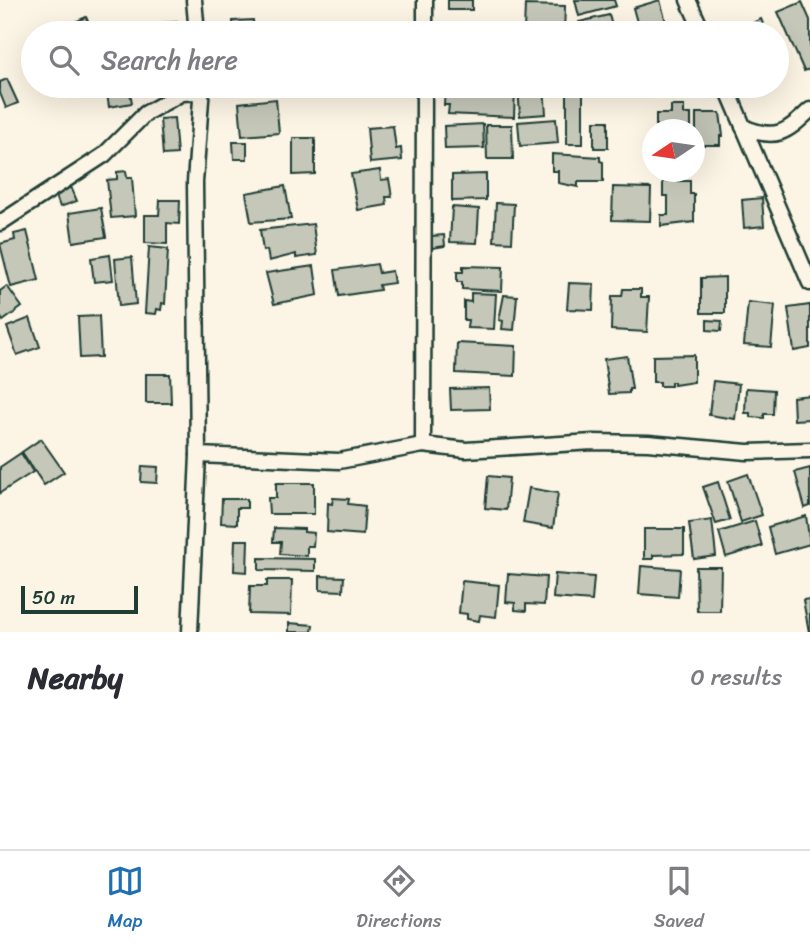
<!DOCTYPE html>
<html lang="en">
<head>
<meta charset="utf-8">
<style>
	:root { --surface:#fff; --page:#f7f7f7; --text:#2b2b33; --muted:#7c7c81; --line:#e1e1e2; --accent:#1f6fb2 }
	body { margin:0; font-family:Sriracha,sans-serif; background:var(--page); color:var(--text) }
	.compass { position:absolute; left:642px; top:119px; width:63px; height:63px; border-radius:50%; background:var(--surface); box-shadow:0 7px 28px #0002; rotate:257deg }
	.scale { position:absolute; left:21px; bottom:18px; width:117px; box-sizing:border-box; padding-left:7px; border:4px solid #1f3d34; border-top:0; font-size:19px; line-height:24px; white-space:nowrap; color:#1f3d34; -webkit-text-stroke:5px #fcf5e5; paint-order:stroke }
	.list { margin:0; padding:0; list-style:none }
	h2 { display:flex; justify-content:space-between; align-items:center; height:91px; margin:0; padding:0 28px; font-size:30px }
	h2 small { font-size:23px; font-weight:400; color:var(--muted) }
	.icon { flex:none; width:38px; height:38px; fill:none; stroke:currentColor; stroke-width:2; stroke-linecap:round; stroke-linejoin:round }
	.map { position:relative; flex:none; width:810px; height:632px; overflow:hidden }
	.search { position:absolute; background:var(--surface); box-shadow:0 7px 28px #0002; left:21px; right:21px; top:21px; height:77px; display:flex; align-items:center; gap:18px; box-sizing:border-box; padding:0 24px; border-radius:38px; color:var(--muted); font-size:26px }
	.sheet { height:217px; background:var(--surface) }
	nav { display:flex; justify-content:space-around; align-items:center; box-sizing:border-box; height:98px; border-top:2px solid var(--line); background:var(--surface); font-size:19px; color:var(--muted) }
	nav a { display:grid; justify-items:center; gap:4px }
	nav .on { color:var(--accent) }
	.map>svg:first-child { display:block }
	.building { fill:#c5c7b9; stroke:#1f3d34; stroke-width:2 }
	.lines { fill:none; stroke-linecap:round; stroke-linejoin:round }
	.street-casing { stroke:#1f3d34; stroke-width:19 }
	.street { stroke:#fcf5e5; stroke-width:14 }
</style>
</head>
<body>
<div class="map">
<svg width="810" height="632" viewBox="0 0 810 632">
	<rect width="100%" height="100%" fill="#fcf5e5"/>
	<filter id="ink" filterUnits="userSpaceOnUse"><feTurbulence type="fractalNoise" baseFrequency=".0143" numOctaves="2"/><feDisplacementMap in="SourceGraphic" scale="14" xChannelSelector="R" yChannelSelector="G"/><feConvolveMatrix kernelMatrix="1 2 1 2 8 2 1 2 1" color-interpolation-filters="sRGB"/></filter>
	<g filter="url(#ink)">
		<g class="building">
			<rect x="448" y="0" width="24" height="10"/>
			<polygon points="575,0 614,0 616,6 579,16"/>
			<polygon points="660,0 669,33 640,33 633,8"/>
			<polygon points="802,2 810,20 810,69 804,71 778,12"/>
			<polygon points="525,5 565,6 564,33 524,31"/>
			<polygon points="609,15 614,33 581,33 579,22"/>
			<polygon points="86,17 93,33 61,33 59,29"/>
			<polygon points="761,19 767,33 732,33 732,32"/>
			<polygon points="253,20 254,33 234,33 233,21"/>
			<polygon points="178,22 179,33 162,33 161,23"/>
			<polygon points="7,79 18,103 6,108 0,93 0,82"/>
			<polygon points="106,86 129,86 132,103 109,107"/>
			<polygon points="445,86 515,88 514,117 448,114 449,105 444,105"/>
			<polygon points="518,86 544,86 546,114 520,116"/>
			<rect x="567" y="86" width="16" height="58"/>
			<polygon points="276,99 279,133 242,136 239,103"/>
			<polygon points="671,106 684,106 684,114 691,114 691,130 656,130 656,114 671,114"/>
			<polygon points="696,113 720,113 723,136 720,136 720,145 696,145"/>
			<polygon points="174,118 177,154 163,155 160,119"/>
			<polygon points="556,119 558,143 520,146 518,122"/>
			<rect x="594" y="121" width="14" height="27"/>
			<polygon points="483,124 484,148 445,149 444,126"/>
			<polygon points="486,125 512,125 513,159 487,159"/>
			<polygon points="393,126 396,149 401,148 402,160 370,163 367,128"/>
			<polygon points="293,138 315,138 315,174 293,175"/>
			<polygon points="233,142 247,142 247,159 234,159"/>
			<polygon points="552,154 600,157 600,161 603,162 603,182 578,182 578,187 558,183 558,171 552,171"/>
			<polygon points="380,170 381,180 389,179 392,197 386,197 387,205 358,210 351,174"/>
			<polygon points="126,171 127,178 132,178 135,216 111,218 107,180 117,179 117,172"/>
			<polygon points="486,174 486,200 452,201 452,175"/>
			<polygon points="663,181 690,181 690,194 694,194 694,222 661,226 661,215 668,215 668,196 663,196"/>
			<polygon points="285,186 291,219 251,222 246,193"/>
			<polygon points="71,187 77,201 60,207 55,193"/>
			<polygon points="613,187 651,188 650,221 612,220"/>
			<polygon points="762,198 764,226 744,228 742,200"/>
			<polygon points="160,200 180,200 179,224 167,223 167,244 145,243 145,215 159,215"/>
			<polygon points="496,203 514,204 512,242 494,241"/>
			<polygon points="452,207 479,209 477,243 450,242"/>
			<polygon points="101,208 106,237 73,242 69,213"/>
			<polygon points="313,224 317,255 296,258 296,254 269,261 267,250 263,251 260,230"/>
			<polygon points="27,231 39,280 11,287 0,244 15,240 14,234"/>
			<polygon points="444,235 445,246 432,248 431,236"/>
			<polygon points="149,247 168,249 165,304 162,303 161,310 157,309 156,314 145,313"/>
			<polygon points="110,255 113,280 94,282 91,258"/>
			<polygon points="132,257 136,304 119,306 115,259"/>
			<polygon points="377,264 379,273 392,271 394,283 379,285 380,290 339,296 335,270"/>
			<polygon points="314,266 318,295 274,304 266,273"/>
			<polygon points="463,266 503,267 502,291 462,289 462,282 457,282 457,272 463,272"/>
			<polygon points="725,277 725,313 701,313 701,278"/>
			<polygon points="569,283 594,284 593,310 567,309"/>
			<polygon points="7,286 22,307 3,321 0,316 0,291"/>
			<polygon points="623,289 641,289 641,297 649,297 647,332 611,330 612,296 622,296"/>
			<polygon points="471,293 496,294 494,329 467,328 468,320 464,320 464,301 471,302"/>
			<polygon points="504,295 517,296 514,330 502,329 503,321 499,320"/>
			<polygon points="748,302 775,305 771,347 744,345"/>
			<polygon points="810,305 810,348 794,351 788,308"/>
			<polygon points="99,316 101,357 80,358 78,317"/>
			<polygon points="30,318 40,347 17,355 7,327"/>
			<polygon points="707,320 722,321 721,331 707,330"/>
			<polygon points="457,343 516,346 515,376 456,373"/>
			<polygon points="694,355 694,382 674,385 674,382 671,382 671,386 660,386 660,382 653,382 653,356"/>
			<polygon points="627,356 632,389 629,389 629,393 609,394 604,359"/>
			<polygon points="146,374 170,374 171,403 146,403"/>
			<polygon points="713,381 739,384 735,419 709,415"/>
			<polygon points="489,388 490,409 451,410 450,389"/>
			<polygon points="746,388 774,390 773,414 764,414 764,418 750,417 750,413 745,413"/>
			<polygon points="810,395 810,419 794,420 793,397"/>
			<polygon points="41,439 64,472 44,485 22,452"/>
			<polygon points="21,453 33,472 0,493 0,467"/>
			<polygon points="142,466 158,467 157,483 141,482"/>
			<polygon points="810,468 810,506 805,508 795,472"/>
			<polygon points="748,474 762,515 741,522 728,481"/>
			<polygon points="488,476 509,478 506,510 485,508"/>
			<polygon points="718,482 730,520 716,524 703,487"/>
			<polygon points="276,483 314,483 314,514 269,514 268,498 276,498"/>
			<polygon points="529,488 558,493 553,528 523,523"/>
			<polygon points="333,498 349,499 348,504 365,506 363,535 327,532 328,503 332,504"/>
			<polygon points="222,499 247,499 247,508 237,508 237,524 221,523"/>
			<polygon points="806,516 810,544 775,554 768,527"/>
			<polygon points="712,520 716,556 694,559 689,523"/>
			<polygon points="755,521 762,546 726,557 719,532"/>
			<polygon points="274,528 304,529 304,532 314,533 313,546 307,546 307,556 280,554 281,542 273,542"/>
			<polygon points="644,529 684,529 684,554 653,555 653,559 644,559"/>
			<polygon points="235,540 248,540 247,572 234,571"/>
			<polygon points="259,558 315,559 315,571 259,570"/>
			<polygon points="641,566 680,569 678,597 639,594"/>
			<polygon points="696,567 721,567 720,611 697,611"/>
			<polygon points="508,574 546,577 544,605 526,604 526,611 515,610 515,603 506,602"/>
			<polygon points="555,574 594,577 592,601 553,598"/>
			<polygon points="320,576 344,577 343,591 320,590"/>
			<polygon points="267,580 292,580 291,615 249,614 250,586 267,586"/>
			<polygon points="462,581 499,585 496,617 480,615 479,621 467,619 467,614 459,613"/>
			<polygon points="810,599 810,632 809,632 803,600"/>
			<polygon points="289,623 313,625 312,632 289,632"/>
		</g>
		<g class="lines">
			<g class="street-casing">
				<g id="street">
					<polyline points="194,0 197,33"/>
					<polyline points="688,0 703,33"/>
					<polyline points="425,33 425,0"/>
					<polyline points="726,86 810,283"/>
					<path d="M 743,127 C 776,141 786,133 810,110"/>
					<polyline points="0,223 104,155 146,113 182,93 202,92"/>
					<polyline points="423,445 424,86"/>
					<polyline points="198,455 339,461 423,445 466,450 593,442 648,443 747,452 810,450"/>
					<polyline points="190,632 198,455 195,182 202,86"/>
				</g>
			</g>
			<use href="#street" class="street"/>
		</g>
	</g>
</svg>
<svg class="compass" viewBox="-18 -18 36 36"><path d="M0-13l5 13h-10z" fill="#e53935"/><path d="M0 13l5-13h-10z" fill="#7c7c81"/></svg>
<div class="scale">50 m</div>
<div class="search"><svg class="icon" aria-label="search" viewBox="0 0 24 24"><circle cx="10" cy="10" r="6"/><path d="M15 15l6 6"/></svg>Search here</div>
</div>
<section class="sheet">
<h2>Nearby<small>0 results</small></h2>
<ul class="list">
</ul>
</section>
<nav>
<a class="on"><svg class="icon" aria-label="map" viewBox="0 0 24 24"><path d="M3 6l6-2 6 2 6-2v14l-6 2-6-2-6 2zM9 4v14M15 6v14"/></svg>Map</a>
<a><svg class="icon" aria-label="directions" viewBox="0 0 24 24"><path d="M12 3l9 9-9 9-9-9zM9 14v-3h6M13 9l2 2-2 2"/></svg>Directions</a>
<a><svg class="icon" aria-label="saved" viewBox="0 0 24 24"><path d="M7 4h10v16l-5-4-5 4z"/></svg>Saved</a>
</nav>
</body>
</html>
